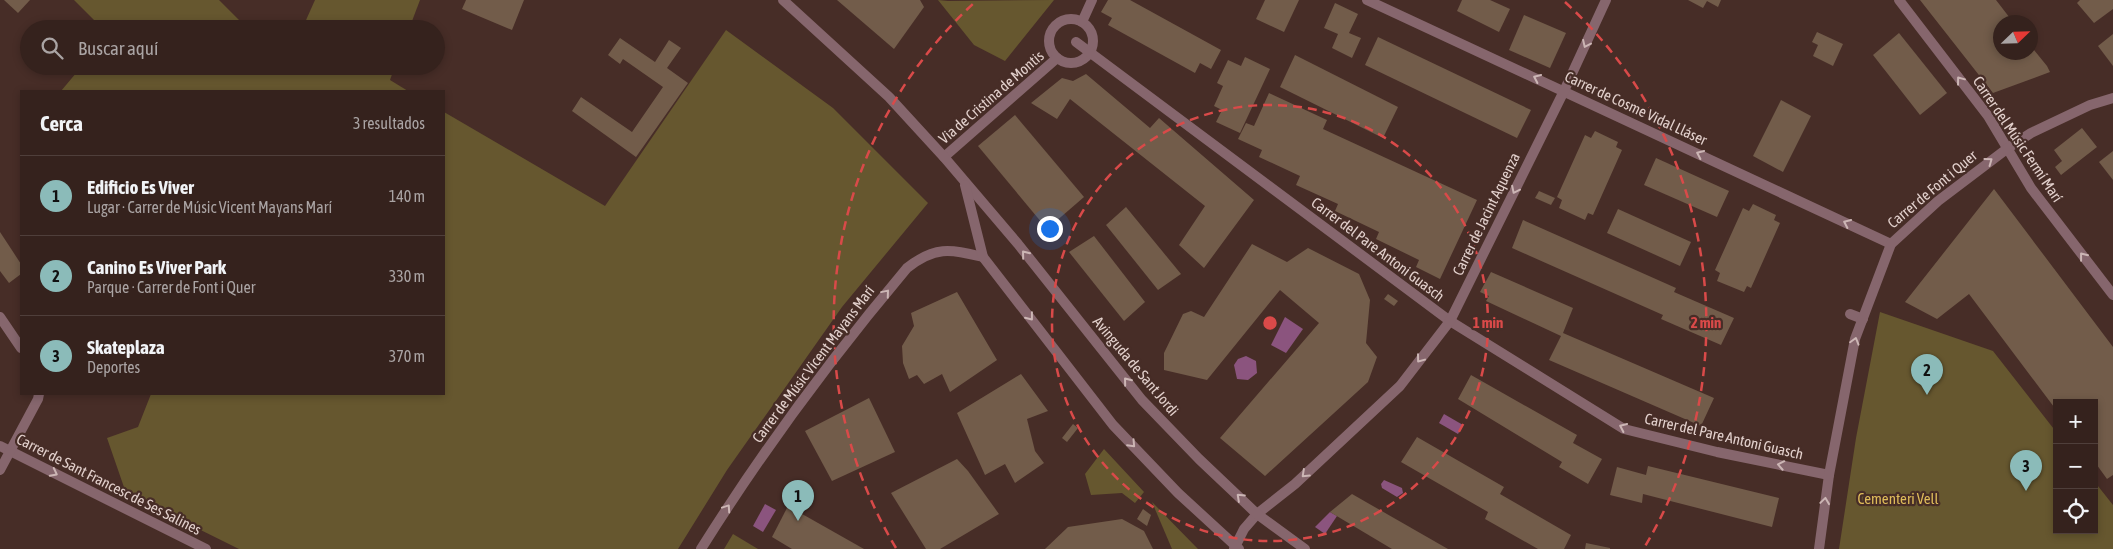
<!DOCTYPE html>
<html lang="es">
<head>
<meta charset="utf-8">
<style>
	:root { --surface:#35221d; --page:#402f2a; --text:#f1f3f6; --muted:#aaa4a4; --line:#4f3f3b; --accent:#8bbbb9 }
	body { margin:0; font-family:"Asap Condensed",sans-serif; background:var(--page); color:var(--text) }
	.controls { position:absolute; right:15px; bottom:15px; display:grid; overflow:hidden; border-radius:0px; box-shadow:0 2px 8px #0003 }
	.controls button { width:45px; height:45px; display:grid; place-items:center; padding:0; border:0; border-bottom:1px solid var(--line); background:var(--surface); color:var(--text); font:25px sans-serif }
	.compass { position:absolute; left:1993px; top:15px; width:45px; height:45px; border-radius:50%; background:var(--surface); box-shadow:0 2px 8px #0003; rotate:67deg }
	.you { position:absolute; left:1049px; top:228px; width:18px; height:18px; margin:-12px; border:4px solid #fff; border-radius:50%; background:#1a73e8; box-shadow:0 0 0 8px #1a73e833 }
	.badge { display:grid; place-items:center; width:32px; height:32px; border-radius:50%; background:var(--accent); color:#111; font-size:16px; font-weight:700 }
	.pin { position:absolute; translate:-50% -41px; filter:drop-shadow(0 1px 2px #0008) }
	.pin::after { content:''; position:absolute; top:26px; width:18px; height:15px; background:inherit; clip-path:polygon(0 0,100% 0,50% 100%) }
	.list { margin:0; padding:0; list-style:none }
	h2 { display:flex; justify-content:space-between; align-items:center; height:65px; margin:0; padding:0 20px; font-size:21px }
	h2 small { font-size:16px; font-weight:400; color:var(--muted) }
	.list li { display:grid; grid-template-columns:32px 1fr auto; gap:15px; align-items:center; box-sizing:border-box; height:80px; padding:0 20px; border-top:1px solid var(--line) }
	.list b { display:block; font-size:19px; white-space:nowrap }
	.list p { margin:0; font-size:16px; white-space:nowrap; color:var(--muted) }
	.list em { font-size:16px; font-style:normal; color:var(--muted) }
	.icon { flex:none; width:28px; height:28px; fill:none; stroke:currentColor; stroke-width:2; stroke-linecap:round; stroke-linejoin:round }
	.map { position:relative; flex:none; width:2113px; height:549px; overflow:hidden }
	.search { position:absolute; background:var(--surface); box-shadow:0 2px 8px #0003; left:20px; top:20px; width:425px; height:55px; display:flex; align-items:center; gap:12px; box-sizing:border-box; padding:0 18px; border-radius:28px; color:var(--muted); font-size:19px }
	.panel { position:absolute; background:var(--surface); box-shadow:0 2px 8px #0003; left:20px; top:90px; width:425px; height:305px; border-radius:0px }
	.map>svg:first-child { display:block }
	.green { fill:#66572f }
	.water { fill:#8b547e }
	.building { fill:#725c4a }
	.lines { fill:none; stroke-linecap:round; stroke-linejoin:round }
	.pedestrian { stroke:#86666d; stroke-width:10 }
	.minor { stroke:#86666d; stroke-width:10 }
	.tertiary { stroke:#86666d; stroke-width:10 }
	.oneway { stroke:#ccb6b5 }
	.ring { fill:none; stroke:#d94a49; stroke-width:2.5; stroke-dasharray:9 6 }
	.labels { text-anchor:middle; dominant-baseline:central; stroke-width:4.5; stroke-linejoin:round; paint-order:stroke }
	.street-label { font-size:15px; fill:#e3d1cd; stroke:#472d27 }
	.park-label { font-size:15px; fill:#dfbc5a; stroke:#472d27 }
	.centre { fill:#d94a49; stroke:#472d27; stroke-width:2.5 }
	.ring-label { font-size:15px; text-anchor:middle; font-weight:bold; fill:#d94a49; stroke:#472d27; stroke-width:4.5; stroke-linejoin:round; paint-order:stroke }
</style>
</head>
<body>
<div class="map">
<svg width="2113" height="549" viewBox="0 0 2113 549">
	<rect width="100%" height="100%" fill="#472d27"/>
	<g class="green">
		<polygon points="74,0 219,0 245,26 251,29 103,29"/>
		<polygon points="315,0 420,0 409,29 302,29"/>
		<polygon points="938,0 948,1 1054,0 1005,61 974,45"/>
		<polygon points="726,30 833,108 928,203 842,307 727,470 678,549 239,549 126,493 107,438 138,427 151,394 444,394 444,112 605,206"/>
		<polygon points="82,66 395,66 390,80 408,91 61,91"/>
		<polygon points="1880,312 1993,351 2057,433 2057,530 2094,530 2094,481 2113,505 2113,549 1839,549 1856,438"/>
		<polygon points="1104,449 1144,492 1135,503 1122,493 1091,495 1085,474"/>
		<polygon points="1152,502 1198,549 1172,549"/>
		<polygon points="733,534 758,549 724,549"/>
	</g>
	<g class="water">
		<polygon points="1285,317 1303,329 1286,353 1271,345"/>
		<polygon points="1246,356 1256,361 1257,373 1248,380 1237,379 1234,365 1238,359"/>
		<polygon points="1444,414 1463,425 1458,434 1439,423"/>
		<polygon points="1384,480 1402,488 1403,493 1397,497 1382,488 1381,484"/>
		<polygon points="765,504 776,510 763,532 753,526"/>
		<polygon points="1330,512 1337,516 1325,534 1315,527"/>
	</g>
	<g class="building">
		<polygon points="4,0 30,0 18,13"/>
		<polygon points="466,0 524,0 512,30 462,9"/>
		<polygon points="837,0 920,0 924,7 894,49"/>
		<polygon points="1108,0 1130,0 1221,50 1211,69 1200,63 1195,73 1108,25 1112,18 1101,12"/>
		<polygon points="1265,0 1299,0 1284,32 1256,19"/>
		<polygon points="1462,0 1490,0 1510,9 1499,32 1457,11"/>
		<polygon points="1688,0 1721,0 1718,7 1707,1 1703,8"/>
		<polygon points="1920,0 1996,0 2013,22 2000,22 2000,52 2030,52 2030,45 2047,66 2050,72 1993,93"/>
		<polygon points="2080,0 2113,0 2113,9 2094,23 2077,3"/>
		<polygon points="1335,3 1358,14 1349,33 1361,38 1352,58 1332,48 1338,34 1324,28"/>
		<polygon points="1524,15 1566,33 1550,68 1509,50"/>
		<polygon points="1817,32 1843,44 1833,66 1813,56 1818,45 1812,42"/>
		<polygon points="1899,33 1947,93 1920,115 1873,55"/>
		<polygon points="2113,34 2113,66 2098,46"/>
		<polygon points="1378,37 1531,110 1517,138 1365,65"/>
		<polygon points="620,38 655,62 669,40 681,48 667,68 688,83 636,157 572,111 581,97 632,132 663,87 623,59 620,64 608,55"/>
		<polygon points="1295,55 1398,107 1383,138 1280,87"/>
		<polygon points="1245,57 1270,69 1240,133 1216,122 1222,110 1214,106 1223,86 1217,83 1228,60 1241,66"/>
		<polygon points="1086,74 1150,128 1159,118 1254,200 1204,268 1179,245 1205,206 1070,99 1057,119 1031,103 1062,78 1073,81"/>
		<polygon points="1269,93 1327,120 1323,129 1477,200 1440,279 1416,267 1419,260 1376,239 1379,232 1335,211 1338,204 1296,185 1300,176 1259,157 1262,150 1238,139 1246,123 1254,126"/>
		<polygon points="1781,100 1811,116 1783,172 1753,156"/>
		<polygon points="1015,115 1084,197 1047,229 978,146"/>
		<polygon points="2082,128 2097,147 2061,175 2055,167 2062,161 2054,150"/>
		<polygon points="1595,131 1618,142 1616,147 1622,150 1593,215 1588,213 1585,220 1559,208 1562,200 1557,197 1585,135 1591,138"/>
		<polygon points="2113,151 2113,180 2099,162"/>
		<polygon points="1656,158 1729,191 1717,217 1644,185"/>
		<polygon points="1994,189 2113,347 2113,475 2107,479 2094,461 2094,403 2057,403 2057,411 1969,294 1937,319 1905,302"/>
		<polygon points="1539,191 1555,198 1551,205 1535,198"/>
		<polygon points="1753,204 1776,215 1774,220 1780,223 1751,288 1747,286 1744,292 1717,281 1720,273 1715,270 1743,208 1749,211"/>
		<polygon points="1126,207 1181,274 1158,290 1106,225"/>
		<polygon points="1618,209 1691,242 1680,266 1607,233"/>
		<polygon points="1523,220 1676,288 1674,292 1734,318 1721,345 1661,319 1663,315 1512,248"/>
		<polygon points="0,232 21,264 21,274 9,283 0,271"/>
		<polygon points="1094,236 1145,302 1124,321 1069,252"/>
		<polygon points="1252,244 1287,262 1308,248 1359,274 1370,300 1366,343 1377,357 1368,382 1265,476 1220,438 1319,323 1280,290 1207,380 1164,370 1164,353 1183,314 1191,311 1204,317"/>
		<polygon points="1491,272 1573,308 1563,333 1714,398 1701,426 1549,360 1561,336 1486,301 1489,296 1480,292"/>
		<polygon points="957,292 997,360 950,392 942,374 924,384 917,375 909,379 903,363 902,346 914,326 911,313"/>
		<polygon points="1388,294 1398,301 1394,306 1384,299"/>
		<polygon points="1021,374 1048,411 1027,419 1035,451 1044,463 1015,483 1005,464 985,475 957,413"/>
		<polygon points="1471,375 1577,435 1573,443 1602,459 1588,484 1559,467 1562,462 1458,399"/>
		<polygon points="869,398 895,452 832,481 805,431"/>
		<polygon points="1073,424 1078,428 1067,442 1062,438"/>
		<polygon points="1417,437 1504,487 1500,494 1571,535 1564,549 1538,549 1485,519 1488,512 1401,462"/>
		<polygon points="957,459 968,471 999,514 940,549 926,549 891,493"/>
		<polygon points="1648,466 1779,498 1772,527 1643,494 1642,503 1610,495 1617,467 1646,475"/>
		<polygon points="1352,494 1448,549 1392,549 1330,512"/>
		<polygon points="788,506 864,549 792,549 772,537"/>
		<polygon points="1143,509 1151,515 1147,526 1137,519"/>
		<polygon points="1122,519 1144,531 1153,549 1045,549 1068,527"/>
		<polygon points="1586,543 1610,548 1610,549 1585,549"/>
	</g>
	<g class="lines">
		<g class="pedestrian">
			<circle cx="1071" cy="41" r="22"/>
			<polyline points="1082,22 1092,0"/>
			<polyline points="944,157 1057,58"/>
		</g>
		<g class="minor">
			<polyline points="1367,0 1891,244"/>
			<polyline points="1899,0 1988,116 2031,188 2113,295"/>
			<polyline points="1076,42 1450,321 1624,429 1717,452 1829,475"/>
			<polyline points="1850,314 1863,319"/>
			<polyline points="0,317 21,348"/>
			<polyline points="0,446 206,549"/>
			<polyline points="0,470 38,399 39,394"/>
			<path d="M 701,549 C 763,450 832,357 907,268 C 935,246 949,249 983,257"/>
			<polyline points="1234,549 1244,529 1257,514 1295,484 1400,386 1450,321 1564,91 1606,0"/>
			<polyline points="1819,549 1829,475 1855,339 1891,244 1938,201 2008,148 2031,133 2090,105 2113,98"/>
		</g>
		<g class="tertiary">
			<polyline points="783,0 889,97 944,157 1018,244 1142,400 1199,459 1257,514 1305,549"/>
			<polyline points="965,185 983,257 1113,425 1178,493 1239,549"/>
		</g>
	</g>
	<defs><path id="oneway-chevron" d="M-2-3.5L2.5 0L-2 3.5" fill="none" stroke-width="1.6" stroke-linecap="round" stroke-linejoin="round" transform="scale(1.25)"/></defs>
	<g class="oneway">
		<use href="#oneway-chevron" transform="translate(1586 44) rotate(115)"/>
		<use href="#oneway-chevron" transform="translate(1537 78) rotate(-155)"/>
		<use href="#oneway-chevron" transform="translate(1960 80) rotate(-127)"/>
		<use href="#oneway-chevron" transform="translate(1700 154) rotate(-155)"/>
		<use href="#oneway-chevron" transform="translate(1989 161) rotate(-36)"/>
		<use href="#oneway-chevron" transform="translate(1515 190) rotate(116)"/>
		<use href="#oneway-chevron" transform="translate(1847 223) rotate(-155)"/>
		<use href="#oneway-chevron" transform="translate(1025 254) rotate(-129)"/>
		<use href="#oneway-chevron" transform="translate(2083 256) rotate(-128)"/>
		<use href="#oneway-chevron" transform="translate(886 293) rotate(-50)"/>
		<use href="#oneway-chevron" transform="translate(1030 317) rotate(52)"/>
		<use href="#oneway-chevron" transform="translate(1855 341) rotate(-74)"/>
		<use href="#oneway-chevron" transform="translate(1420 359) rotate(127)"/>
		<use href="#oneway-chevron" transform="translate(1127 381) rotate(-129)"/>
		<use href="#oneway-chevron" transform="translate(1623 427) rotate(-155)"/>
		<use href="#oneway-chevron" transform="translate(1132 444) rotate(47)"/>
		<use href="#oneway-chevron" transform="translate(1781 465) rotate(-169)"/>
		<use href="#oneway-chevron" transform="translate(54 473) rotate(27)"/>
		<use href="#oneway-chevron" transform="translate(1305 474) rotate(137)"/>
		<use href="#oneway-chevron" transform="translate(1240 497) rotate(-137)"/>
		<use href="#oneway-chevron" transform="translate(1825 501) rotate(-82)"/>
		<use href="#oneway-chevron" transform="translate(727 508) rotate(-56)"/>
	</g>
	<g class="ring">
		<circle cx="1270" cy="323" r="218"/>
		<path d="M896 548A436 436 0 0 1 975 2M1565 2A436 436 0 0 1 1644 548"/>
	</g>
	<g class="labels">
		<g class="street-label">
			<text transform="translate(991 97) rotate(-41)">Via de Cristina de Montis</text>
			<text transform="translate(1636 108) rotate(25)">Carrer de Cosme Vidal Lláser</text>
			<text transform="translate(2018 139) rotate(56)">Carrer del Músic Fermí Marí</text>
			<text transform="translate(1932 189) rotate(-40)">Carrer de Font i Quer</text>
			<text transform="translate(1486 214) rotate(-64)">Carrer de Jacint Aquenza</text>
			<text transform="translate(1378 249) rotate(37)">Carrer del Pare Antoni Guasch</text>
			<text transform="translate(813 364) rotate(-53)">Carrer de Músic Vicent Mayans Marí</text>
			<text transform="translate(1136 366) rotate(50)">Avinguda de Sant Jordi</text>
			<text transform="translate(1724 436) rotate(13)">Carrer del Pare Antoni Guasch</text>
			<text transform="translate(109 484) rotate(27)">Carrer de Sant Francesc de Ses Salines</text>
		</g>
		<g class="park-label">
			<text x="1898" y="498">Cementeri Vell</text>
		</g>
	</g>
	<circle cx="1270" cy="323" r="8" class="centre"/>
	<g class="ring-label">
		<text x="1488" y="328">1 min</text>
		<text x="1706" y="328">2 min</text>
	</g>
</svg>
<div class="controls">
<button>+</button>
<button>−</button>
<button><svg class="icon" aria-label="locate" viewBox="0 0 24 24"><circle cx="12" cy="12" r="6"/><path d="M12 2v4M12 18v4M2 12h4M18 12h4"/></svg></button>
</div>
<svg class="compass" viewBox="-18 -18 36 36"><path d="M0-13l5 13h-10z" fill="#e53935"/><path d="M0 13l5-13h-10z" fill="#aaa4a4"/></svg>
<div class="you"></div>
<div class="pin badge" style="left:798px;top:521px">1</div>
<div class="pin badge" style="left:1927px;top:395px">2</div>
<div class="pin badge" style="left:2026px;top:491px">3</div>
<div class="search"><svg class="icon" aria-label="search" viewBox="0 0 24 24"><circle cx="10" cy="10" r="6"/><path d="M15 15l6 6"/></svg>Buscar aquí</div>
<section class="panel">
<h2>Cerca<small>3 resultados</small></h2>
<ul class="list">
<li><span class="badge">1</span><div><b>Edificio Es Viver</b><p>Lugar · Carrer de Músic Vicent Mayans Marí</p></div><em>140 m</em></li>
<li><span class="badge">2</span><div><b>Canino Es Viver Park</b><p>Parque · Carrer de Font i Quer</p></div><em>330 m</em></li>
<li><span class="badge">3</span><div><b>Skateplaza</b><p>Deportes</p></div><em>370 m</em></li>
</ul>
</section>
</div>
</body>
</html>
